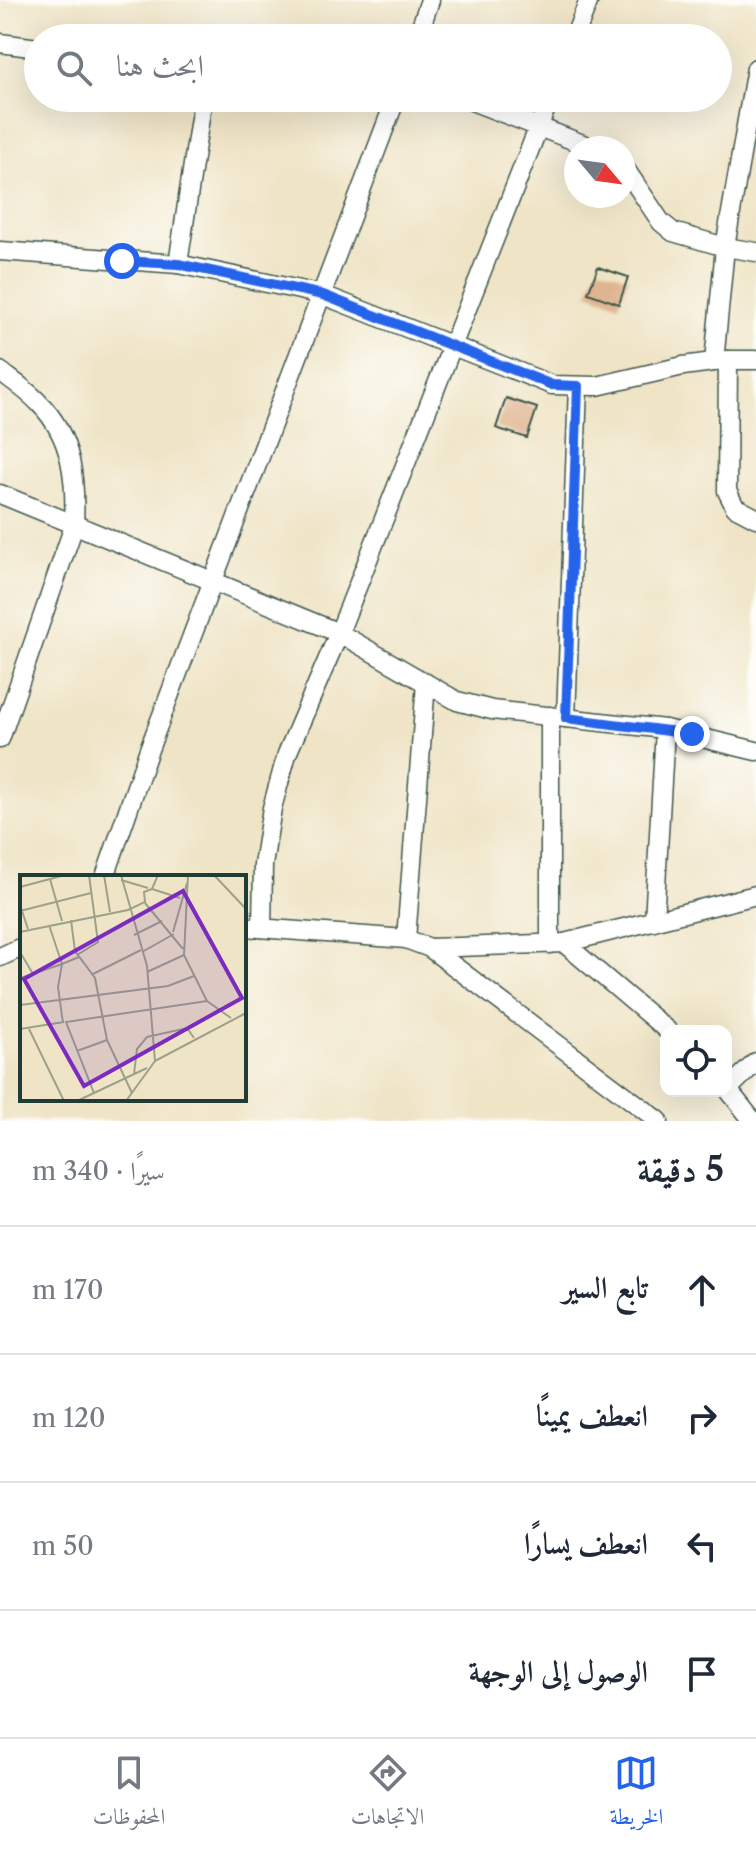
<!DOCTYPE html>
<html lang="ar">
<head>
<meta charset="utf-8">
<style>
	:root { --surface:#fff; --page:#f6f6f7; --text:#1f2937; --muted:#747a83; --line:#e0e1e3; --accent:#2563eb }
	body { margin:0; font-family:"Libre Caslon Text",Amiri,serif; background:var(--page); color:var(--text); direction:rtl }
	.controls { position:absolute; right:24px; bottom:24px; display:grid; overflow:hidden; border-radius:16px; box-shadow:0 8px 32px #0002 }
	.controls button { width:72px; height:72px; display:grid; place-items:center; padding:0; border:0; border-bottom:2px solid var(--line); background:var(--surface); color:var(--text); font:40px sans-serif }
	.compass { position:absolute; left:564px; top:136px; width:72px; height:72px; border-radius:50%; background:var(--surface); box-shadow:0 8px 32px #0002; rotate:119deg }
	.stop { position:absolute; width:24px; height:24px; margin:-18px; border:6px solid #2563eb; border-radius:50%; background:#fff }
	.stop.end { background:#2563eb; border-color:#fff; box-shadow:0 2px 8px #0008 }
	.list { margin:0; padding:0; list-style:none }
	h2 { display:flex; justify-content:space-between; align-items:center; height:104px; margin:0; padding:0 32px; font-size:34px }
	h2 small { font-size:26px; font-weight:400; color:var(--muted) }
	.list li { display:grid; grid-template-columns:52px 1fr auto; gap:24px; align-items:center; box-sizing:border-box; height:128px; padding:0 32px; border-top:2px solid var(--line) }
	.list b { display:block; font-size:30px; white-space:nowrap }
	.list em { font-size:26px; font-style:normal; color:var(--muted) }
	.icon { flex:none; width:44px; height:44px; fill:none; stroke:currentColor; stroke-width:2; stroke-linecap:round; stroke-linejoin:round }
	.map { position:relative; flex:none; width:756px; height:1121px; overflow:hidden; direction:ltr }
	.search { position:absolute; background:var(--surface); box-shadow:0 8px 32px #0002; left:24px; right:24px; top:24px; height:88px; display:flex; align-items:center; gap:20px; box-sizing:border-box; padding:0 28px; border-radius:44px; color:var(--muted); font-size:30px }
	.sheet { height:616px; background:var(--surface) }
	nav { display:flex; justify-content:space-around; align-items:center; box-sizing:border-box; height:112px; border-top:2px solid var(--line); background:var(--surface); font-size:22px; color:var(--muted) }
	nav a { display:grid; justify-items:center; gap:4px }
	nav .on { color:var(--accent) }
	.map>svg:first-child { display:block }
	.building { fill:#dfb48f }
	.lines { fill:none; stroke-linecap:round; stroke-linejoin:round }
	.minor-casing { stroke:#3e564a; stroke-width:21 }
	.minor { stroke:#fff; stroke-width:18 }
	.route { stroke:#2563eb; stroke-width:10 }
	.inset-road { fill:none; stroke:#9ca18c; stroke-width:2 }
	.view { fill:#7b2cbf; fill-opacity:0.15; stroke:#7b2cbf; stroke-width:4 }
	.inset-edge { fill:none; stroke:#1f3d34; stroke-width:4 }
</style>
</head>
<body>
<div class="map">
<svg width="756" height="1121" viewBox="0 0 756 1121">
	<rect width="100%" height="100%" fill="#fdfcf7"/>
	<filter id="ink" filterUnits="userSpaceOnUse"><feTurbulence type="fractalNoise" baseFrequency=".0125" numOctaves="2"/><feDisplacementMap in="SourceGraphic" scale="16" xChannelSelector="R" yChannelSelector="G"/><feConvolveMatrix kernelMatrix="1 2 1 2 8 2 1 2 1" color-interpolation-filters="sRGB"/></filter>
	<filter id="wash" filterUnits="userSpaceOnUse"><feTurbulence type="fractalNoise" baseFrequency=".006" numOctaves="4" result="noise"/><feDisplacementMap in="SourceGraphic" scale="32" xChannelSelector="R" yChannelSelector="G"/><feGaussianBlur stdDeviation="1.8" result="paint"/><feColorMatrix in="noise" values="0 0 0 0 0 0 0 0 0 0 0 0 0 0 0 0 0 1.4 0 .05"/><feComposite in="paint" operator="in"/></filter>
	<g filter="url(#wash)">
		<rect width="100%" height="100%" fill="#efe4c6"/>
		<g id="blocks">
			<g class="building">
				<polygon points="598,267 628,277 619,304 588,293"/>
				<polygon points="506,398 537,408 527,438 496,428"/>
			</g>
		</g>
	</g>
	<g filter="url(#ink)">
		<use href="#blocks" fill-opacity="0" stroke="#3e564a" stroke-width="2"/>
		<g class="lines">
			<g class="minor-casing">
				<g id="minor">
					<polyline points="417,38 430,0"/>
					<polyline points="574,38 589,0"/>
					<polyline points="0,43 38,48"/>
					<polyline points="756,68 725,247 756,252"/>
					<polyline points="464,98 593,148"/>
					<polyline points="624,167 661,222 673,232 725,247 714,362"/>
					<polyline points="0,251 178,264 323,295 552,385 597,386 683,366 728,360 756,360"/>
					<polyline points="178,264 203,98"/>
					<polyline points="728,360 727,491 735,507 756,518"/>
					<path d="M 0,371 C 13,381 28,391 39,403 C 73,437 76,481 74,526 L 0,739"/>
					<polyline points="0,494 339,633 457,701 492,710 665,729 756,751"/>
					<polyline points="550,716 550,944"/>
					<polyline points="566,718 578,386"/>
					<polyline points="105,877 148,752 396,98"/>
					<polyline points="654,921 665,729"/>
					<polyline points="244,927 406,939 430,948 659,1121"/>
					<polyline points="262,928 263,865 272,808 287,754 339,633 550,98"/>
					<polyline points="406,939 426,683"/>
					<polyline points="564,943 668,1031"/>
					<polyline points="430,948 564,943 756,895"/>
					<polyline points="0,957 22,947"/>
					<polyline points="726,1087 753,1121"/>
					<polyline points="728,1089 756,1062"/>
				</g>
			</g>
			<use href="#minor" class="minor"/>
		</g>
	</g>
	<g class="lines" filter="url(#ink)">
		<polyline class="route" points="122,261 178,264 323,295 552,385 578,386 566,718 692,734"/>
	</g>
	<g transform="translate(20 875)">
		<rect width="226" height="226" fill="#efe4c6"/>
		<path class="inset-road" d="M 84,0 L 90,37M 101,0 L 127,91 L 135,186 L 106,226M 168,0 L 164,80 L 187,126 L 211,143M 194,0 L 226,34M 30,4 L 42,46M 101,5 L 128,13M 0,12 L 45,0M 132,14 L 160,23M 125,28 L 163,74M 0,30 L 8,54M 0,36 L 71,18M 51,45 L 55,76 L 75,103 L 87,165 L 112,218M 0,57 L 108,35 L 125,27 L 124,17 L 132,14 L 138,0M 153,57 L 167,8M 114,60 L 142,46M 0,77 L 13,99M 122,77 L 154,59M 57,80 L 78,67 L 69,0M 127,97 L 164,80M 73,99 L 121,75M 0,103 L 42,89 L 29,50M 0,130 L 148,111 L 174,101M 43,148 L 38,112 L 42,89 L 59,82M 0,154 L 44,147M 9,154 L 44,226M 57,176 L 87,165M 135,186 L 226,138M 114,199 L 117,174 L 127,162 L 167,153 L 174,163M 74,218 L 46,147 L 187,126M 57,226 L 127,193"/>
		<path class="view" d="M 163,16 L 222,123 L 64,211 L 4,104 Z"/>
		<rect width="226" height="226" class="inset-edge"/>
	</g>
</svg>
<div class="controls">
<button><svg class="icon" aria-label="locate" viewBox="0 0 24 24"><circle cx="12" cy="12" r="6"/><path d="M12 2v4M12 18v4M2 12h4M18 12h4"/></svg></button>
</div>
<svg class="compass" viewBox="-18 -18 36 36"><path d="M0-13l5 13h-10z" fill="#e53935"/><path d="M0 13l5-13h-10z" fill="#747a83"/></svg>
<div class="stop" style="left:122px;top:261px"></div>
<div class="stop end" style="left:692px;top:734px"></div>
<div class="search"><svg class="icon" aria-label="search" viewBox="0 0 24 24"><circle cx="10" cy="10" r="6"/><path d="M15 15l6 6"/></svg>ابحث هنا</div>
</div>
<section class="sheet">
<h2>5 دقيقة<small>سيرًا · 340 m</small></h2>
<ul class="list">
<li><svg class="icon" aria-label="ahead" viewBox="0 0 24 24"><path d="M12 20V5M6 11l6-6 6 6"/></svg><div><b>تابع السير</b></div><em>170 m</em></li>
<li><svg class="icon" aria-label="right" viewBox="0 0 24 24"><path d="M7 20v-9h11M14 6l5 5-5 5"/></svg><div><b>انعطف يمينًا</b></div><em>120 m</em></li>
<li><svg class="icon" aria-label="left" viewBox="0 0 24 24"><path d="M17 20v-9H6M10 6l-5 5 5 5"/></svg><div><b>انعطف يسارًا</b></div><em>50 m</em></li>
<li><svg class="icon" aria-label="arrive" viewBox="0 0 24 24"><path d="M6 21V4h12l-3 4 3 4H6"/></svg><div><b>الوصول إلى الوجهة</b></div></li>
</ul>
</section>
<nav>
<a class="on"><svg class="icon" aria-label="map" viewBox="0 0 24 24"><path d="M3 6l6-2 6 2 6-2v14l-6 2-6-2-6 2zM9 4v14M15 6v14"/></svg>الخريطة</a>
<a><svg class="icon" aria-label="directions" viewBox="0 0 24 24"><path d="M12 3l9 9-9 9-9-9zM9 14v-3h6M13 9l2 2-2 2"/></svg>الاتجاهات</a>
<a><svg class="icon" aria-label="saved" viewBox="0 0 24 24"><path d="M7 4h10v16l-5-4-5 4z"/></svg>المحفوظات</a>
</nav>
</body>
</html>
